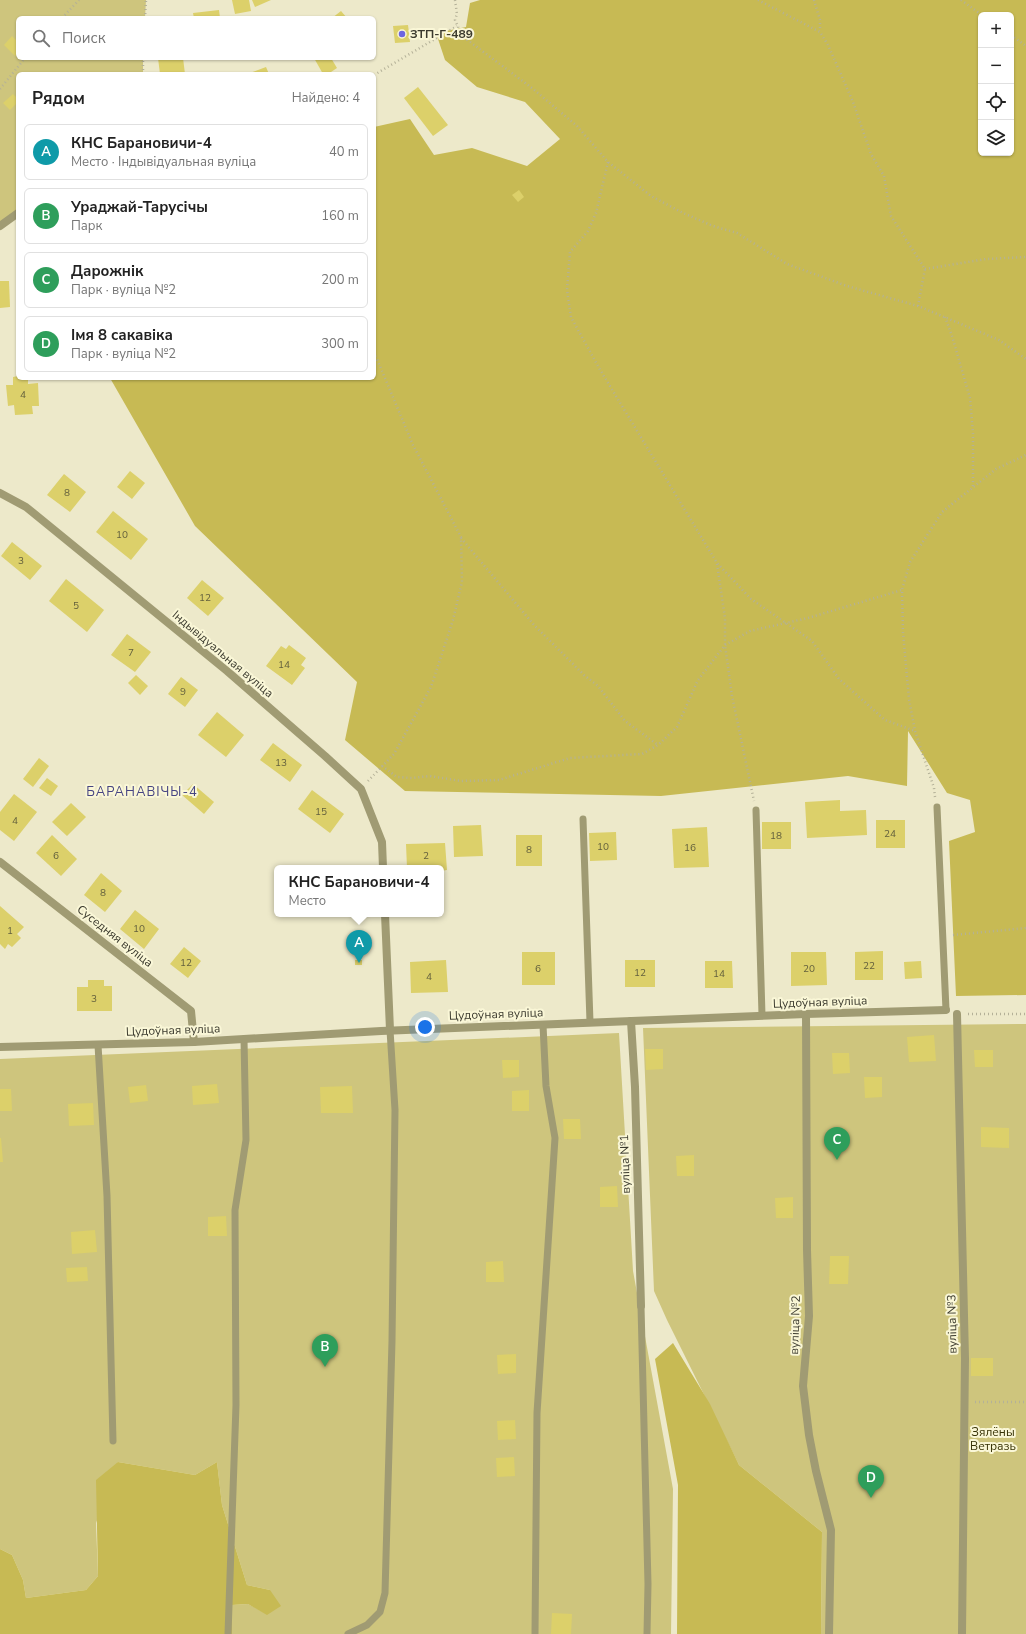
<!DOCTYPE html>
<html lang="ru">
<head>
<meta charset="utf-8">
<style>
	:root { --surface:#fff; --page:#f2f2f2; --text:#222; --muted:#767676; --line:#e0e0e0; --accent:#6e66e0 }
	body { margin:0; font-family:"Nunito Sans",sans-serif; background:var(--page); color:var(--text) }
	.controls { position:absolute; right:12px; top:12px; display:grid; overflow:hidden; border-radius:6px; box-shadow:0 1px 3px #0004 }
	.controls button { width:36px; height:36px; display:grid; place-items:center; padding:0; border:0; border-bottom:1px solid var(--line); background:var(--surface); color:var(--text); font:20px sans-serif }
	.you { position:absolute; left:425px; top:1027px; width:14px; height:14px; margin:-10px; border:3px solid #fff; border-radius:50%; background:#1a73e8; box-shadow:0 0 0 6px #1a73e833 }
	.badge { display:grid; place-items:center; width:26px; height:26px; border-radius:50%; background:var(--accent); color:#fff; font-size:13px; font-weight:700 }
	.pin { position:absolute; translate:-50% -33px; filter:drop-shadow(0 1px 2px #0008) }
	.pin::after { content:''; position:absolute; top:21px; width:14px; height:12px; background:inherit; clip-path:polygon(0 0,100% 0,50% 100%) }
	.popup { position:absolute; left:274px; top:865px; width:170px; height:52px; box-sizing:border-box; display:grid; place-content:center; border-radius:6px; background:var(--surface); filter:drop-shadow(0 1px 3px #0005); font-size:13px; white-space:nowrap; color:var(--muted) }
	.popup b { font-size:15px; color:var(--text) }
	.popup::after { content:''; position:absolute; left:50%; top:100%; margin-left:-8px; border:8px solid transparent; border-top-color:var(--surface) }
	.list { margin:0; padding:0; list-style:none }
	h2 { display:flex; justify-content:space-between; align-items:center; height:52px; margin:0; padding:0 16px; font-size:17px }
	h2 small { font-size:13px; font-weight:400; color:var(--muted) }
	.list li { display:grid; grid-template-columns:26px 1fr auto; gap:12px; align-items:center; box-sizing:border-box; height:56px; margin:0 8px 8px; padding:0 8px; border:1px solid var(--line); border-radius:6px }
	.list b { display:block; font-size:15px; white-space:nowrap }
	.list p { margin:0; font-size:13px; white-space:nowrap; color:var(--muted) }
	.list em { font-size:13px; font-style:normal; color:var(--muted) }
	.icon { flex:none; width:22px; height:22px; fill:none; stroke:currentColor; stroke-width:2; stroke-linecap:round; stroke-linejoin:round }
	.map { position:relative; flex:none; width:1026px; height:1634px; overflow:hidden }
	.search { position:absolute; background:var(--surface); box-shadow:0 1px 3px #0004; left:16px; top:16px; width:360px; height:44px; display:flex; align-items:center; gap:10px; box-sizing:border-box; padding:0 14px; border-radius:6px; color:var(--muted); font-size:15px }
	.panel { position:absolute; background:var(--surface); box-shadow:0 1px 3px #0004; left:16px; top:72px; width:360px; height:308px; border-radius:6px }
	.map>svg:first-child { display:block }
	.green { fill:#cec57d }
	.forest { fill:#c7ba54; fill-rule:evenodd }
	.building { fill:#dcd06a }
	.lines { fill:none; stroke-linecap:round; stroke-linejoin:round }
	.path { stroke:#b4b198; stroke-width:2.5; stroke-dasharray:1 3; stroke-linecap:butt }
	.service { stroke:#a09b73; stroke-width:7 }
	.minor { stroke:#a09b73; stroke-width:8 }
	.poi-dot { fill:#6e66e0; stroke:#faf7d7; stroke-width:1.5 }
	.labels { text-anchor:middle; dominant-baseline:central; stroke-width:4; stroke-linejoin:round; paint-order:stroke }
	.number-label { font-size:10px; fill:#63603d }
	.poi-label { font-size:12px; font-weight:bold; fill:#3b3a2e; stroke:#faf7d7; text-anchor:start }
	.street-label { font-size:12px; fill:#3b3a2e; stroke:#faf7d7 }
	.park-label { font-size:12px; fill:#363104; stroke:#faf7d7 }
	.neighbourhood-label { font-size:13px; letter-spacing:1px; fill:#464482; stroke:#faf7d7 }
</style>
</head>
<body>
<div class="map">
<svg width="1026" height="1634" viewBox="0 0 1026 1634">
	<rect width="100%" height="100%" fill="#ede9ca"/>
	<g class="green">
		<polygon points="0,0 146,0 145,18 18,18 18,58 143,58 143,74 18,74 18,213 0,226"/>
		<polygon points="1026,1024 1026,1634 821,1634 822,1532 739,1465 667,1320 654,1291 643,1028"/>
		<polygon points="619,1033 633,1271 673,1489 671,1634 232,1634 232,1605 248,1604 267,1614 270,1590 247,1585 222,1505 217,1462 195,1475 118,1462 96,1523 98,1576 86,1590 26,1598 23,1580 12,1555 0,1549 0,1059"/>
	</g>
	<g class="forest">
		<path d="M 480,0 L 1026,0 L 1026,995 L 956,996 L 949,841 L 975,832 L 970,800 L 947,793 L 908,731 L 907,786 L 848,776 L 661,796 L 405,791 L 345,740 L 357,682 L 195,526 L 110,378 L 374,378 L 374,127 L 410,119 L 434,155 L 472,148 L 527,166 L 560,139 L 525,102 L 477,87 L 445,60 L 436,33 L 466,27 L 470,3 ZM 981,15 L 1011,15 L 1011,153 L 981,153 Z"/>
		<polygon points="673,1343 710,1404 739,1465 822,1532 821,1634 677,1634 678,1485 655,1359"/>
		<polygon points="118,1462 195,1475 217,1462 222,1505 247,1585 270,1590 281,1606 267,1615 248,1604 232,1605 232,1634 0,1634 0,1549 12,1555 23,1580 26,1598 86,1590 98,1576 96,1480"/>
	</g>
	<g class="building">
		<polygon points="232,0 249,0 251,11 235,14"/>
		<polygon points="252,0 271,0 255,7"/>
		<polygon points="219,10 220,18 194,18 193,13"/>
		<polygon points="341,11 347,18 332,18"/>
		<polygon points="408,25 410,42 395,43 393,26"/>
		<polygon points="12,36 18,42 18,53 15,56 4,45"/>
		<polygon points="158,58 183,58 185,74 160,74"/>
		<polygon points="314,58 331,58 337,68 328,74 323,74"/>
		<polygon points="266,67 269,74 247,74"/>
		<polygon points="418,87 448,125 433,136 404,98"/>
		<polygon points="13,94 18,99 18,102 10,110 3,103"/>
		<polygon points="519,190 524,197 518,202 512,195"/>
		<polygon points="0,281 9,281 10,307 0,308"/>
		<polygon points="18,376 18,378 28,378 28,384 38,383 39,406 32,406 33,414 15,415 14,405 8,406 6,385 13,385 13,377"/>
		<polygon points="130,471 145,483 132,499 117,487"/>
		<polygon points="64,474 86,492 70,512 47,495"/>
		<polygon points="113,511 148,539 131,560 96,532"/>
		<polygon points="12,542 42,566 30,580 1,556"/>
		<polygon points="66,579 104,610 87,632 49,601"/>
		<polygon points="202,580 224,598 208,616 187,598"/>
		<polygon points="127,634 151,652 135,672 111,655"/>
		<polygon points="289,645 306,658 301,665 305,668 292,685 266,666 281,646 286,649"/>
		<polygon points="136,675 148,686 140,695 128,683"/>
		<polygon points="181,677 198,690 185,707 168,694"/>
		<polygon points="217,712 244,735 226,757 198,735"/>
		<polygon points="273,743 302,765 290,782 260,760"/>
		<polygon points="39,758 49,766 33,787 23,779"/>
		<polygon points="47,778 58,786 51,796 39,788"/>
		<polygon points="193,784 214,802 204,814 182,795"/>
		<polygon points="312,790 344,814 330,833 298,809"/>
		<polygon points="14,794 37,812 14,841 0,830 0,812"/>
		<polygon points="840,800 840,811 866,810 867,835 807,838 805,802"/>
		<polygon points="71,803 86,817 67,836 52,822"/>
		<rect x="876" y="820" width="29" height="28"/>
		<rect x="762" y="822" width="29" height="27"/>
		<polygon points="481,825 483,856 454,857 453,826"/>
		<polygon points="707,827 709,867 674,868 672,829"/>
		<polygon points="616,832 617,860 590,861 589,833"/>
		<polygon points="52,835 77,859 61,876 36,853"/>
		<rect x="516" y="835" width="26" height="31"/>
		<polygon points="445,843 447,870 441,871 441,868 407,868 406,844"/>
		<polygon points="101,873 122,891 105,912 84,895"/>
		<polygon points="0,906 24,927 17,934 21,938 12,947 8,944 5,949 0,944"/>
		<polygon points="135,910 159,929 144,949 120,929"/>
		<polygon points="184,947 201,961 188,978 170,964"/>
		<polygon points="883,951 883,980 855,980 855,952"/>
		<rect x="522" y="952" width="33" height="33"/>
		<polygon points="791,952 826,952 827,985 791,986"/>
		<rect x="355" y="960" width="7" height="5"/>
		<polygon points="446,960 448,992 411,993 410,962"/>
		<rect x="625" y="960" width="30" height="27"/>
		<polygon points="705,961 732,961 733,988 705,988"/>
		<polygon points="921,961 922,978 905,979 904,962"/>
		<polygon points="88,980 104,980 104,986 112,986 112,1011 77,1011 77,987 88,987"/>
		<polygon points="934,1035 936,1061 909,1062 907,1037"/>
		<polygon points="645,1049 663,1049 663,1069 646,1070"/>
		<polygon points="974,1050 993,1050 993,1067 975,1067"/>
		<polygon points="832,1053 849,1053 850,1073 833,1074"/>
		<polygon points="502,1060 519,1060 519,1077 503,1078"/>
		<polygon points="864,1077 882,1077 882,1097 865,1098"/>
		<polygon points="217,1084 219,1103 193,1105 192,1086"/>
		<polygon points="146,1085 148,1101 130,1103 128,1087"/>
		<polygon points="352,1086 353,1113 321,1113 320,1087"/>
		<polygon points="0,1089 11,1089 12,1111 0,1111"/>
		<polygon points="529,1090 529,1111 512,1111 512,1091"/>
		<polygon points="93,1103 94,1125 69,1126 68,1104"/>
		<polygon points="563,1119 580,1119 581,1139 564,1139"/>
		<polygon points="981,1127 1009,1128 1009,1148 981,1147"/>
		<polygon points="0,1138 1,1138 3,1162 0,1162"/>
		<polygon points="694,1155 694,1176 677,1176 676,1156"/>
		<polygon points="617,1186 618,1207 600,1207 600,1187"/>
		<polygon points="793,1197 793,1218 776,1218 775,1198"/>
		<polygon points="226,1216 227,1236 208,1236 208,1217"/>
		<polygon points="95,1230 97,1252 72,1254 71,1232"/>
		<polygon points="830,1256 849,1256 848,1284 829,1284"/>
		<polygon points="503,1261 504,1282 486,1282 486,1262"/>
		<polygon points="87,1267 88,1281 67,1282 66,1268"/>
		<polygon points="516,1354 516,1373 498,1374 497,1355"/>
		<rect x="971" y="1358" width="22" height="18"/>
		<polygon points="515,1420 516,1439 498,1440 497,1421"/>
		<polygon points="514,1457 515,1476 497,1477 496,1458"/>
		<polygon points="552,1613 572,1614 571,1634 551,1634"/>
	</g>
	<g class="lines">
		<g class="path">
			<polyline points="455,0 457,14 455,20 462,36 532,88 577,126 608,162 651,196 683,213 713,226 737,233 787,264 847,286 918,306 999,340 1026,359"/>
			<polyline points="758,0 820,32 828,45 853,102 871,154 884,176 891,216 925,269 918,306"/>
			<polyline points="814,0 820,20 820,31"/>
			<polyline points="961,0 982,15"/>
			<polyline points="62,18 79,0"/>
			<polyline points="145,18 146,0"/>
			<polyline points="1011,35 1026,46"/>
			<polyline points="143,74 143,58"/>
			<polyline points="374,75 457,26"/>
			<polyline points="0,89 25,58"/>
			<polyline points="608,162 596,213 588,231 570,252 567,290 571,317 599,368 717,563 751,599 812,641 839,679 885,720 915,731"/>
			<polyline points="925,269 986,259 1026,257"/>
			<polyline points="945,317 952,336 970,398 973,434 973,486"/>
			<polyline points="461,538 534,625 584,675 598,686 625,721 658,745"/>
			<polyline points="717,564 725,618 725,645 732,696 754,801"/>
			<polyline points="382,766 397,777 412,778 430,776 461,781 499,780 570,758 642,754 658,745 677,727 698,680 725,645 750,631 808,618 902,590"/>
			<polyline points="368,781 394,754 431,687 453,620 462,582 461,537 413,445 374,352"/>
			<polyline points="935,797 934,788 915,731 909,699 903,632 902,590 910,562 942,512 996,469 1026,455"/>
			<polyline points="953,935 1026,928"/>
			<polyline points="968,1014 1026,1014"/>
			<polyline points="975,1402 1026,1402"/>
		</g>
		<g class="service">
			<polyline points="937,807 946,1010"/>
			<polyline points="756,810 762,1015"/>
			<polyline points="583,819 590,1022"/>
			<polyline points="98,1045 107,1196 113,1441"/>
			<polyline points="641,1306 648,1584 647,1634"/>
			<polyline points="228,1634 236,1405 235,1210 246,1140 244,1039"/>
			<polyline points="348,1634 367,1625 380,1612 385,1593 392,1341 395,1110 390,1030"/>
			<polyline points="535,1634 537,1413 555,1138 546,1086 543,1025"/>
		</g>
		<g class="minor">
			<polyline points="0,226 18,213"/>
			<polyline points="0,493 26,507 227,671 325,756 361,789 382,842 383,868"/>
			<polyline points="0,862 191,1011 194,1042"/>
			<polyline points="385,914 390,1030"/>
			<polyline points="806,1014 807,1250 809,1316 803,1386 809,1435 816,1471 831,1530 829,1634"/>
			<polyline points="957,1014 965,1358 962,1634"/>
			<polyline points="631,1021 635,1087 641,1306"/>
			<polyline points="0,1047 194,1042 381,1031 806,1014 946,1010"/>
		</g>
	</g>
	<circle class="poi-dot" cx="402" cy="34" r="4"/>
	<g class="labels">
		<g class="number-label">
			<text x="23" y="395">4</text>
			<text x="67" y="493">8</text>
			<text x="122" y="535">10</text>
			<text x="21" y="561">3</text>
			<text x="205" y="598">12</text>
			<text x="76" y="606">5</text>
			<text x="131" y="653">7</text>
			<text x="284" y="665">14</text>
			<text x="183" y="692">9</text>
			<text x="281" y="763">13</text>
			<text x="321" y="812">15</text>
			<text x="15" y="821">4</text>
			<text x="890" y="834">24</text>
			<text x="776" y="836">18</text>
			<text x="603" y="847">10</text>
			<text x="690" y="848">16</text>
			<text x="529" y="850">8</text>
			<text x="56" y="856">6</text>
			<text x="426" y="856">2</text>
			<text x="103" y="893">8</text>
			<text x="139" y="929">10</text>
			<text x="10" y="931">1</text>
			<text x="186" y="963">12</text>
			<text x="869" y="966">22</text>
			<text x="538" y="969">6</text>
			<text x="809" y="969">20</text>
			<text x="640" y="973">12</text>
			<text x="719" y="974">14</text>
			<text x="429" y="977">4</text>
			<text x="94" y="999">3</text>
		</g>
		<g class="poi-label">
			<text x="410" y="34">ЗТП-Г-489</text>
		</g>
		<g class="street-label">
			<text transform="translate(223 654) rotate(40)">Індывідуальная вуліца</text>
			<text transform="translate(115 936) rotate(38)">Суседняя вуліца</text>
			<text transform="translate(820 1002) rotate(-2)">Цудоўная вуліца</text>
			<text transform="translate(496 1014) rotate(-2)">Цудоўная вуліца</text>
			<text transform="translate(173 1030) rotate(-2)">Цудоўная вуліца</text>
			<text transform="translate(625 1164) rotate(-92)">вуліца №1</text>
			<text transform="translate(952 1324) rotate(-91)">вуліца №3</text>
			<text transform="translate(795 1325) rotate(-88)">вуліца №2</text>
		</g>
		<g class="park-label">
			<text x="993" y="1432">Зялёны<tspan x="993" dy="14">Ветразь</tspan></text>
		</g>
		<g class="neighbourhood-label">
			<text x="142" y="792">БАРАНАВІЧЫ-4</text>
		</g>
	</g>
</svg>
<div class="controls">
<button>+</button>
<button>−</button>
<button><svg class="icon" aria-label="locate" viewBox="0 0 24 24"><circle cx="12" cy="12" r="6"/><path d="M12 2v4M12 18v4M2 12h4M18 12h4"/></svg></button>
<button><svg class="icon" aria-label="layers" viewBox="0 0 24 24"><path d="M12 4l9 5-9 5-9-5zM3 14l9 5 9-5"/></svg></button>
</div>
<div class="you"></div>
<div class="pin badge" style="left:359px;top:963px;background:#0f9aa8">A</div>
<div class="popup"><b>КНС Барановичи-4</b>Место</div>
<div class="pin badge" style="left:325px;top:1367px;background:#2e9e5b">B</div>
<div class="pin badge" style="left:837px;top:1160px;background:#2e9e5b">C</div>
<div class="pin badge" style="left:871px;top:1498px;background:#2e9e5b">D</div>
<div class="search"><svg class="icon" aria-label="search" viewBox="0 0 24 24"><circle cx="10" cy="10" r="6"/><path d="M15 15l6 6"/></svg>Поиск</div>
<section class="panel">
<h2>Рядом<small>Найдено: 4</small></h2>
<ul class="list">
<li><span class="badge" style="background:#0f9aa8">A</span><div><b>КНС Барановичи-4</b><p>Место · Індывідуальная вуліца</p></div><em>40 m</em></li>
<li><span class="badge" style="background:#2e9e5b">B</span><div><b>Ураджай-Тарусічы</b><p>Парк</p></div><em>160 m</em></li>
<li><span class="badge" style="background:#2e9e5b">C</span><div><b>Дарожнік</b><p>Парк · вуліца №2</p></div><em>200 m</em></li>
<li><span class="badge" style="background:#2e9e5b">D</span><div><b>Імя 8 сакавіка</b><p>Парк · вуліца №2</p></div><em>300 m</em></li>
</ul>
</section>
</div>
</body>
</html>
